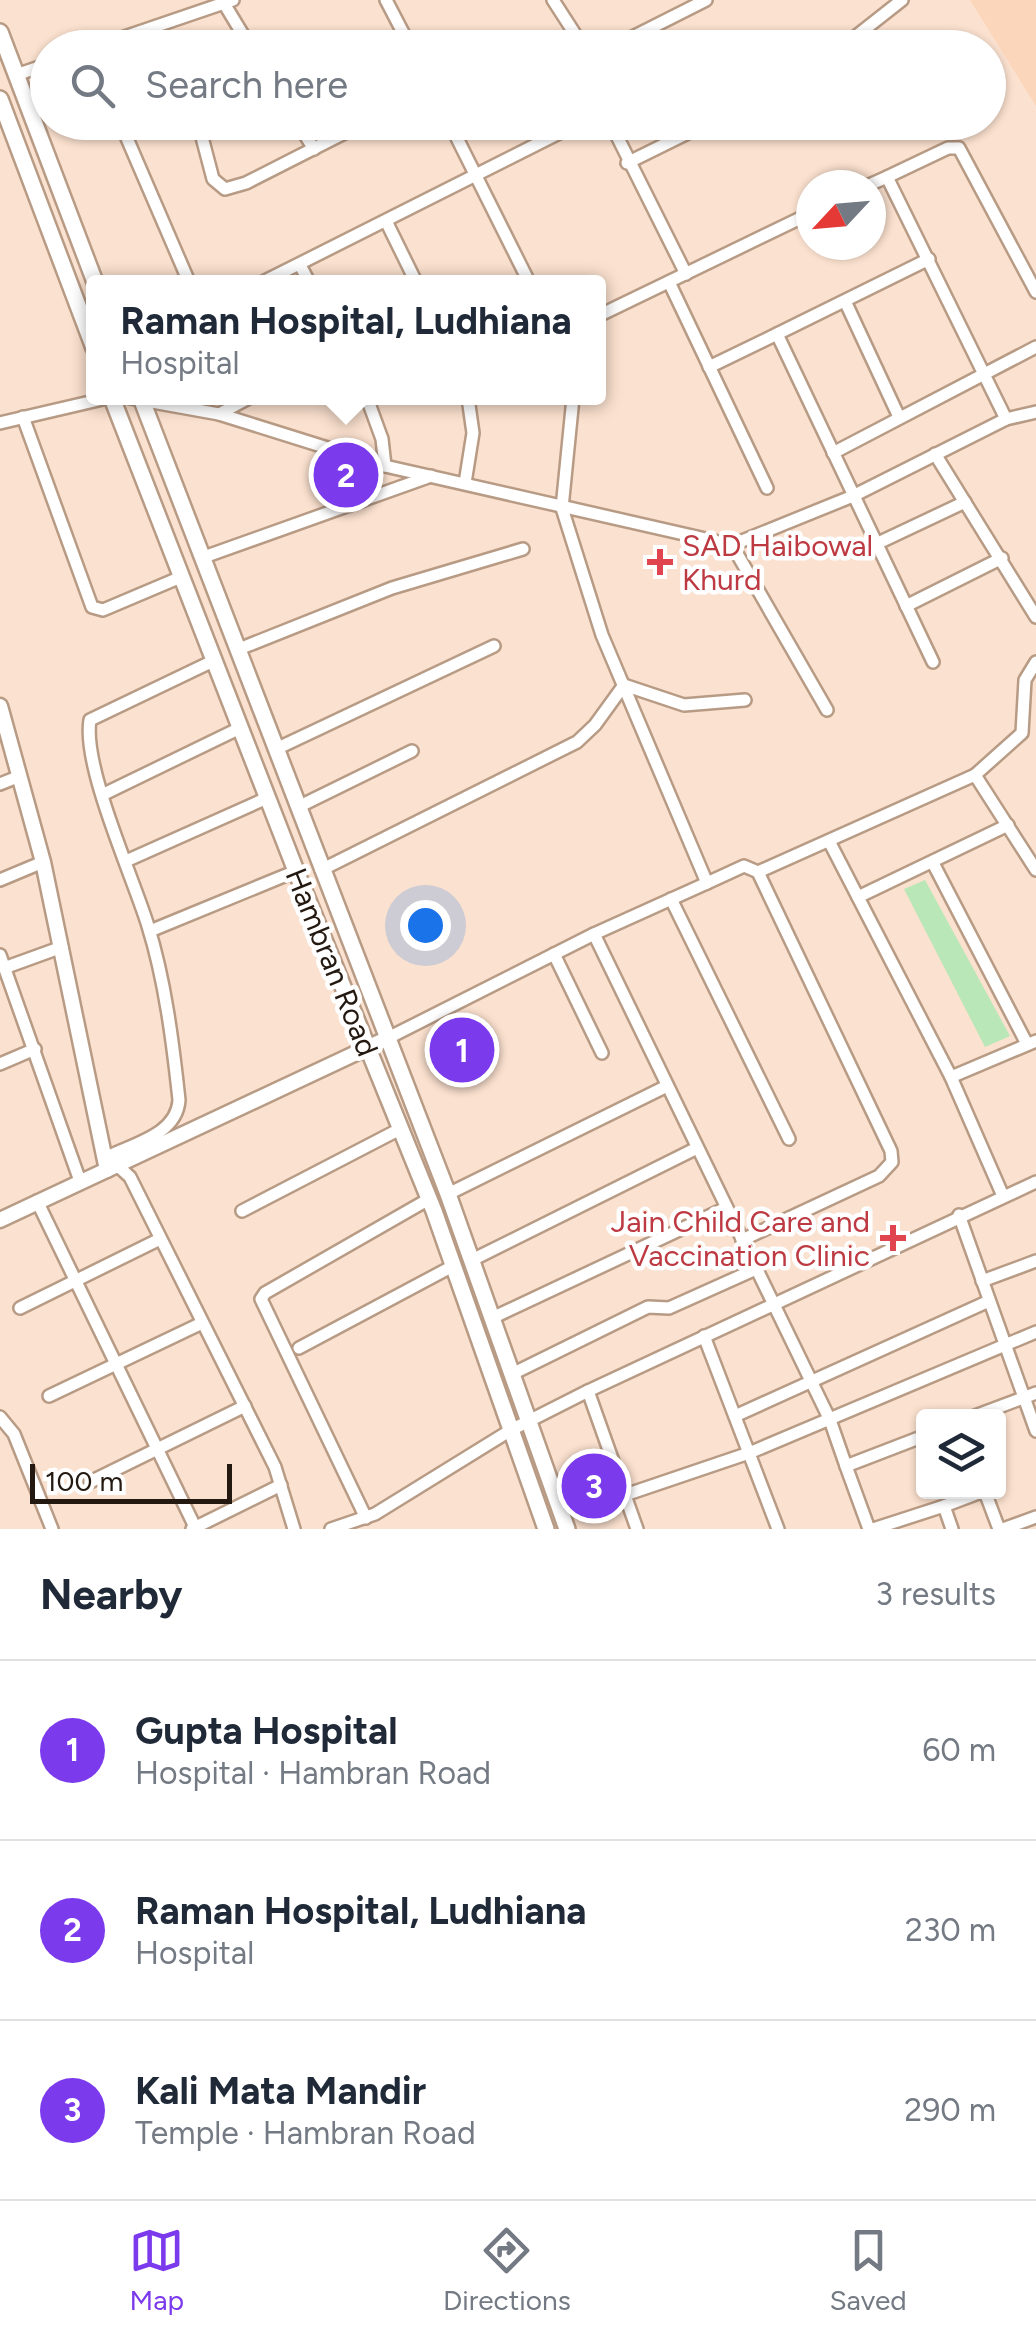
<!DOCTYPE html>
<html lang="en">
<head>
<meta charset="utf-8">
<style>
	:root { --surface:#fff; --page:#f6f6f7; --text:#1f2937; --muted:#747a83; --line:#e0e1e3; --accent:#7c3aed }
	body { margin:0; font-family:Figtree,sans-serif; background:var(--page); color:var(--text) }
	.controls { position:absolute; right:30px; bottom:30px; display:grid; overflow:hidden; border-radius:10px; box-shadow:0 2px 8px #0004 }
	.controls button { width:90px; height:90px; display:grid; place-items:center; padding:0; border:0; border-bottom:2px solid var(--line); background:var(--surface); color:var(--text); font:50px sans-serif }
	.compass { position:absolute; left:796px; top:170px; width:90px; height:90px; border-radius:50%; background:var(--surface); box-shadow:0 2px 8px #0004; rotate:244deg }
	.scale { position:absolute; left:30px; bottom:25px; width:202px; box-sizing:border-box; padding-left:10px; border:5px solid #241911; border-top:0; font-size:28px; line-height:35px; white-space:nowrap; color:#241911; -webkit-text-stroke:8px #fff; paint-order:stroke }
	.you { position:absolute; left:425px; top:925px; width:35px; height:35px; margin:-25px; border:8px solid #fff; border-radius:50%; background:#1a73e8; box-shadow:0 0 0 15px #1a73e833 }
	.badge { display:grid; place-items:center; width:65px; height:65px; border-radius:50%; background:var(--accent); color:#fff; font-size:32px; font-weight:700 }
	.pin { position:absolute; translate:-50% -50%; border:5px solid #fff; box-shadow:0 2px 10px #0006 }
	.popup { position:absolute; left:86px; top:275px; width:520px; height:130px; box-sizing:border-box; display:grid; place-content:center; border-radius:10px; background:var(--surface); filter:drop-shadow(0 2px 8px #0005); font-size:32px; white-space:nowrap; color:var(--muted) }
	.popup b { font-size:38px; color:var(--text) }
	.popup::after { content:''; position:absolute; left:50%; top:100%; margin-left:-20px; border:20px solid transparent; border-top-color:var(--surface) }
	.list { margin:0; padding:0; list-style:none }
	h2 { display:flex; justify-content:space-between; align-items:center; height:130px; margin:0; padding:0 40px; font-size:42px }
	h2 small { font-size:32px; font-weight:400; color:var(--muted) }
	.list li { display:grid; grid-template-columns:65px 1fr auto; gap:30px; align-items:center; box-sizing:border-box; height:180px; padding:0 40px; border-top:2px solid var(--line) }
	.list b { display:block; font-size:38px; white-space:nowrap }
	.list p { margin:0; font-size:32px; white-space:nowrap; color:var(--muted) }
	.list em { font-size:32px; font-style:normal; color:var(--muted) }
	.icon { flex:none; width:55px; height:55px; fill:none; stroke:currentColor; stroke-width:2; stroke-linecap:round; stroke-linejoin:round }
	.map { position:relative; flex:none; width:1036px; height:1529px; overflow:hidden }
	.search { position:absolute; background:var(--surface); box-shadow:0 2px 8px #0004; left:30px; right:30px; top:30px; height:110px; display:flex; align-items:center; gap:25px; box-sizing:border-box; padding:0 35px; border-radius:55px; color:var(--muted); font-size:38px }
	.sheet { height:670px; background:var(--surface) }
	nav { display:flex; justify-content:space-around; align-items:center; box-sizing:border-box; height:140px; border-top:2px solid var(--line); background:var(--surface); font-size:28px; color:var(--muted) }
	nav a { display:grid; justify-items:center; gap:5px }
	nav .on { color:var(--accent) }
	.map>svg:first-child { display:block }
	.built { fill:#fcd6ba }
	.green { fill:#bae7b7 }
	.lines { fill:none; stroke-linecap:round; stroke-linejoin:round }
	.minor-casing { stroke:#b89b85; stroke-width:16 }
	.tertiary-casing { stroke:#b89b85; stroke-width:19 }
	.secondary-casing { stroke:#b89b85; stroke-width:20 }
	.minor { stroke:#fff; stroke-width:11 }
	.tertiary { stroke:#fff; stroke-width:14 }
	.secondary { stroke:#fff; stroke-width:15 }
	.health-dot { fill:#e0444e; stroke:#fff; stroke-width:4 }
	.labels { text-anchor:middle; dominant-baseline:central; stroke-width:9; stroke-linejoin:round; paint-order:stroke }
	.health-label { font-size:30px; fill:#be3a42; stroke:#fff; text-anchor:start }
	.street-label { font-size:30px; fill:#241911; stroke:#fff }
</style>
</head>
<body>
<div class="map">
<svg width="1036" height="1529" viewBox="0 0 1036 1529">
	<rect width="100%" height="100%" fill="#fbe1cf"/>
	<polygon class="built" points="970,0 1036,0 1036,106"/>
	<polygon class="green" points="925,880 1010,1036 985,1047 904,889"/>
	<g class="lines">
		<g class="minor-casing">
			<g id="minor">
				<polyline points="386,0 411,48"/>
				<polyline points="553,0 584,48"/>
				<polyline points="225,5 251,48"/>
				<polyline points="92,48 233,0"/>
				<polyline points="611,48 706,0"/>
				<polyline points="841,48 902,0"/>
				<polyline points="16,75 48,64"/>
				<polyline points="120,122 189,282"/>
				<polyline points="198,122 213,179 225,189 246,183 366,122"/>
				<polyline points="297,122 314,149"/>
				<polyline points="449,122 529,282"/>
				<polyline points="610,122 686,274"/>
				<polyline points="627,163 710,122"/>
				<polyline points="887,177 948,148 959,148 1036,292"/>
				<polyline points="869,185 887,177 1006,419"/>
				<polyline points="387,223 416,282"/>
				<polyline points="929,259 777,334 933,662"/>
				<polyline points="300,265 309,282"/>
				<polyline points="263,282 581,122"/>
				<polyline points="669,282 767,488"/>
				<polyline points="845,301 899,417"/>
				<polyline points="598,316 811,213"/>
				<polyline points="709,367 777,334"/>
				<polyline points="130,398 219,414 385,466 732,545 853,496 1006,419 1036,412"/>
				<polyline points="367,398 382,439 385,466"/>
				<polyline points="219,414 249,398"/>
				<polyline points="23,417 92,607 103,610 181,577"/>
				<polyline points="0,423 107,398"/>
				<polyline points="833,453 1036,347"/>
				<polyline points="935,454 1036,617"/>
				<polyline points="465,483 473,433 468,398"/>
				<polyline points="876,544 965,502"/>
				<polyline points="732,545 827,710"/>
				<polyline points="204,557 431,476"/>
				<polyline points="906,606 1002,558"/>
				<polyline points="239,649 392,588 523,549"/>
				<polyline points="276,749 494,646"/>
				<polyline points="975,775 1022,733 1025,680 1036,662"/>
				<polyline points="0,784 20,776"/>
				<polyline points="104,794 240,728"/>
				<polyline points="298,807 412,751"/>
				<polyline points="830,843 951,1077 1036,1041"/>
				<polyline points="126,861 267,798"/>
				<polyline points="933,863 1027,1044"/>
				<polyline points="321,870 577,742 595,725 624,685 684,705 745,700"/>
				<polyline points="0,880 43,862"/>
				<polyline points="707,883 744,866 758,872 975,775 1036,870"/>
				<polyline points="858,897 1008,825"/>
				<polyline points="671,899 789,1139"/>
				<polyline points="150,931 296,871"/>
				<polyline points="594,934 830,1420 846,1466"/>
				<polyline points="554,954 602,1053"/>
				<polyline points="0,955 80,1181"/>
				<polyline points="4,968 62,947"/>
				<polyline points="386,1039 594,934 707,883 602,635 562,508 573,398"/>
				<polyline points="0,1064 35,1049"/>
				<polyline points="951,1077 1003,1196"/>
				<path d="M 105,1158 C 132,1144 177,1135 179,1100 C 173,1044 165,980 148,926 C 133,877 82,766 90,720 L 213,661"/>
				<polyline points="118,1166 130,1177 275,1467 294,1529"/>
				<polyline points="448,1194 667,1086"/>
				<polyline points="37,1201 196,1529"/>
				<polyline points="242,1211 400,1129"/>
				<polyline points="959,1215 1036,1431"/>
				<polyline points="742,1240 879,1176 892,1162 891,1151 758,872"/>
				<polyline points="472,1260 697,1148"/>
				<polyline points="982,1281 1036,1261"/>
				<polyline points="20,1308 160,1239"/>
				<polyline points="492,1318 726,1208"/>
				<polyline points="704,1336 778,1529"/>
				<polyline points="299,1348 453,1266"/>
				<polyline points="512,1374 648,1307 669,1308 756,1269"/>
				<polyline points="588,1391 637,1529"/>
				<polyline points="49,1396 202,1323"/>
				<polyline points="735,1416 989,1301"/>
				<polyline points="975,1416 1036,1393"/>
				<polyline points="0,1417 14,1434 52,1529"/>
				<polyline points="90,1482 245,1406"/>
				<polyline points="985,1492 999,1529"/>
				<polyline points="625,1495 749,1453 1036,1332"/>
				<polyline points="944,1506 981,1492"/>
				<polyline points="366,1518 261,1299 265,1293 429,1199"/>
				<polyline points="192,1529 281,1485"/>
				<polyline points="331,1529 375,1514 511,1430 588,1391 1036,1182"/>
				<polyline points="869,1529 846,1466 924,1436"/>
				<polyline points="873,1529 944,1506 952,1529"/>
				<polyline points="1003,1529 1036,1517"/>
			</g>
		</g>
		<g class="tertiary-casing">
			<g id="tertiary">
				<polyline points="0,706 43,862 107,1170"/>
				<polyline points="0,1220 386,1039"/>
			</g>
		</g>
		<g class="secondary-casing">
			<g id="secondary">
				<polyline points="0,32 95,282"/>
				<polyline points="0,99 94,348"/>
				<polyline points="112,398 296,871 434,1211 546,1529"/>
				<polyline points="141,398 448,1194 567,1529"/>
			</g>
		</g>
		<use href="#minor" class="minor"/>
		<use href="#tertiary" class="tertiary"/>
		<use href="#secondary" class="secondary"/>
	</g>
	<g class="health-dot">
		<path d="M655 547h10v10h10v10h-10v10h-10v-10h-10v-10h10z"/>
		<path d="M888 1223h10v10h10v10h-10v10h-10v-10h-10v-10h10z"/>
	</g>
	<g class="labels">
		<g class="health-label">
			<text x="682" y="545">SAD Haibowal<tspan x="682" dy="34">Khurd</tspan></text>
			<text x="870" y="1221" text-anchor="end">Jain Child Care and<tspan x="870" dy="34">Vaccination Clinic</tspan></text>
		</g>
		<g class="street-label">
			<text transform="translate(332 962) rotate(68)">Hambran Road</text>
		</g>
	</g>
</svg>
<div class="controls">
<button><svg class="icon" aria-label="layers" viewBox="0 0 24 24"><path d="M12 4l9 5-9 5-9-5zM3 14l9 5 9-5"/></svg></button>
</div>
<svg class="compass" viewBox="-18 -18 36 36"><path d="M0-13l5 13h-10z" fill="#e53935"/><path d="M0 13l5-13h-10z" fill="#747a83"/></svg>
<div class="scale">100 m</div>
<div class="you"></div>
<div class="pin badge" style="left:462px;top:1050px">1</div>
<div class="pin badge" style="left:346px;top:475px">2</div>
<div class="popup"><b>Raman Hospital, Ludhiana</b>Hospital</div>
<div class="pin badge" style="left:594px;top:1486px">3</div>
<div class="search"><svg class="icon" aria-label="search" viewBox="0 0 24 24"><circle cx="10" cy="10" r="6"/><path d="M15 15l6 6"/></svg>Search here</div>
</div>
<section class="sheet">
<h2>Nearby<small>3 results</small></h2>
<ul class="list">
<li><span class="badge">1</span><div><b>Gupta Hospital</b><p>Hospital · Hambran Road</p></div><em>60 m</em></li>
<li><span class="badge">2</span><div><b>Raman Hospital, Ludhiana</b><p>Hospital</p></div><em>230 m</em></li>
<li><span class="badge">3</span><div><b>Kali Mata Mandir</b><p>Temple · Hambran Road</p></div><em>290 m</em></li>
</ul>
</section>
<nav>
<a class="on"><svg class="icon" aria-label="map" viewBox="0 0 24 24"><path d="M3 6l6-2 6 2 6-2v14l-6 2-6-2-6 2zM9 4v14M15 6v14"/></svg>Map</a>
<a><svg class="icon" aria-label="directions" viewBox="0 0 24 24"><path d="M12 3l9 9-9 9-9-9zM9 14v-3h6M13 9l2 2-2 2"/></svg>Directions</a>
<a><svg class="icon" aria-label="saved" viewBox="0 0 24 24"><path d="M7 4h10v16l-5-4-5 4z"/></svg>Saved</a>
</nav>
</body>
</html>
